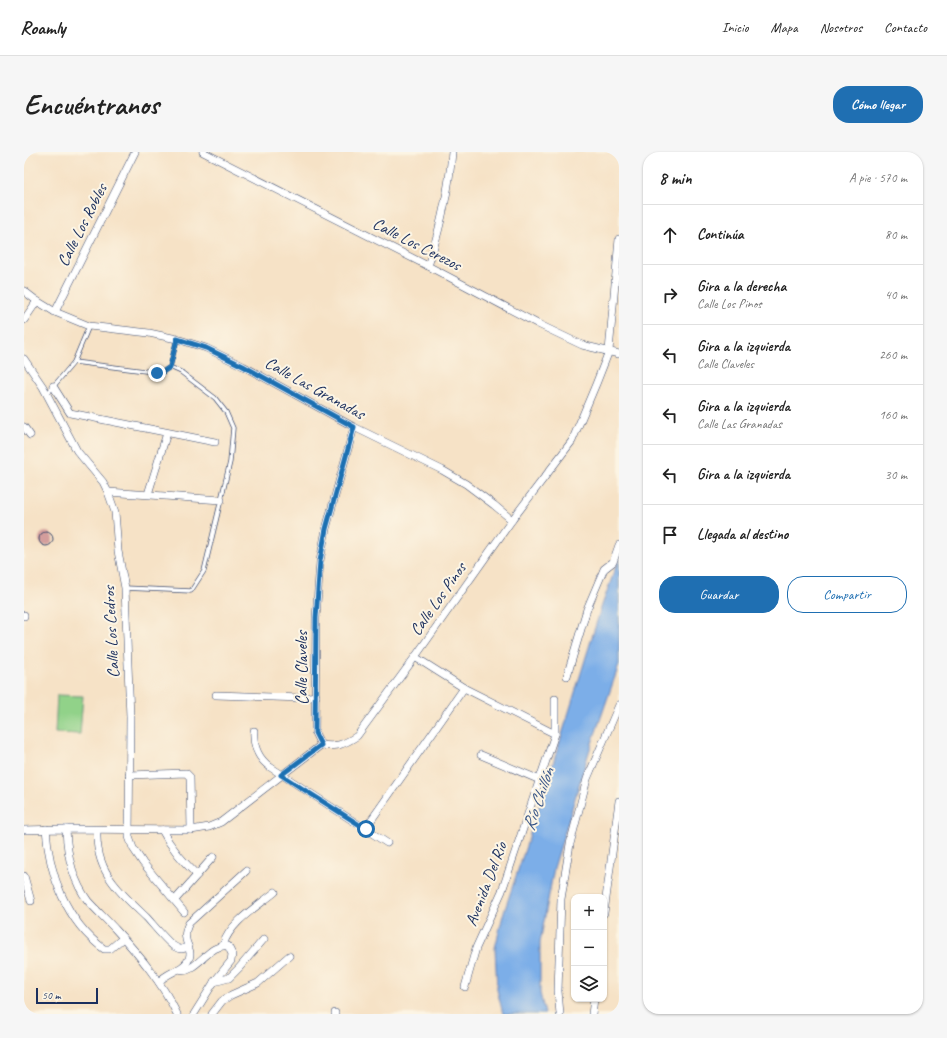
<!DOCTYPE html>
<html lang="es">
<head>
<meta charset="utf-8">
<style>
	:root { --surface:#fff; --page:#f6f6f6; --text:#222; --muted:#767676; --line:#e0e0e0; --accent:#1f6fb2 }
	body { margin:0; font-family:Caveat,sans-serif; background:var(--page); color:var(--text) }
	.controls { position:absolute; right:12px; bottom:12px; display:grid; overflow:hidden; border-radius:8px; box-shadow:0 1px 3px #0004 }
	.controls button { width:36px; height:36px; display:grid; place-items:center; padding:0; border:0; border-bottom:1px solid var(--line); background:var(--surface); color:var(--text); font:20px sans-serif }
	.scale { position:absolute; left:12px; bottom:10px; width:62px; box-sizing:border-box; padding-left:4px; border:2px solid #1b2f5e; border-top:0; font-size:11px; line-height:14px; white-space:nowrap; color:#1b2f5e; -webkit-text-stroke:3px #fcf5e5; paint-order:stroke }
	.stop { position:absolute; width:12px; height:12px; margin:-9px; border:3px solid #1f6fb2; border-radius:50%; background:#fff }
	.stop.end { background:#1f6fb2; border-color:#fff; box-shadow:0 1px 4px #0008 }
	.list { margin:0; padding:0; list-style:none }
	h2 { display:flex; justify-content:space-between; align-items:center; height:52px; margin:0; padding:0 16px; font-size:17px }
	h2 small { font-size:13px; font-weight:400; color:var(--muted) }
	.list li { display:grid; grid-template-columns:26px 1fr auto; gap:12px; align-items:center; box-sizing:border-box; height:60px; padding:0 16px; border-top:1px solid var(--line) }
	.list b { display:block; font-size:15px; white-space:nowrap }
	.list p { margin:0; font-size:13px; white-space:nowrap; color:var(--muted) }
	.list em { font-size:13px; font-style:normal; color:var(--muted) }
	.actions { display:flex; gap:8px; padding:12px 16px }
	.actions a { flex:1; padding:9px 0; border:1px solid var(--accent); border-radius:16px; text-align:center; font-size:14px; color:var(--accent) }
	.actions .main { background:var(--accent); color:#fff }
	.icon { flex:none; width:22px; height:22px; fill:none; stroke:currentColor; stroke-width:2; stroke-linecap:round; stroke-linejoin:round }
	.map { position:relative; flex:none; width:595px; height:862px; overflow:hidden; border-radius:16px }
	header { display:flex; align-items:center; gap:24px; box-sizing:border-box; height:56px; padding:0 20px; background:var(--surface); border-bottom:1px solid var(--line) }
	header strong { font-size:19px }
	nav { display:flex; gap:22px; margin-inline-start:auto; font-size:14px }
	.intro { display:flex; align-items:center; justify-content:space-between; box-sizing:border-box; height:96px; padding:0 24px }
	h1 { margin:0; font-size:28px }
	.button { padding:10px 18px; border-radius:16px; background:var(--accent); color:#fff; font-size:14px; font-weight:700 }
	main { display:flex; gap:24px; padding:0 24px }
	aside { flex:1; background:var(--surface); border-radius:16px; box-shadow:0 1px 3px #0004 }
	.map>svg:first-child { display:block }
	.green { fill:#91d289; stroke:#568074 }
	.water { fill:#7caee8; stroke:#4c6ea3 }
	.building { fill:#d39d9c }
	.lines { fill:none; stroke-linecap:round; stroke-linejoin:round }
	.lane-casing { stroke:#3c4a6e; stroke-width:5 }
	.street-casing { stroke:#3c4a6e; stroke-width:8 }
	.lane { stroke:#fff; stroke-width:3.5 }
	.street { stroke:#fff; stroke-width:7 }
	.route { stroke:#1f6fb2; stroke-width:5 }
	.labels { text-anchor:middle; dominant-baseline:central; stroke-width:4; stroke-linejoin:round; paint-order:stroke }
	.street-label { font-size:17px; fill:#1b2f5e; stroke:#fcf5e5 }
	.water-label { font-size:18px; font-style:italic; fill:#385587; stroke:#fcf5e5 }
</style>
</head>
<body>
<header>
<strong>Roamly</strong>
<nav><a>Inicio</a><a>Mapa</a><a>Nosotros</a><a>Contacto</a></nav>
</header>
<div class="intro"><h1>Encuéntranos</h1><a class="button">Cómo llegar</a></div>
<main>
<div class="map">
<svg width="595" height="862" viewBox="0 0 595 862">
	<rect width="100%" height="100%" fill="#fcf5e5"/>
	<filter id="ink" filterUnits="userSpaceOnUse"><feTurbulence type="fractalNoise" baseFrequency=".025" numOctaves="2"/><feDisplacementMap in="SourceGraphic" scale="8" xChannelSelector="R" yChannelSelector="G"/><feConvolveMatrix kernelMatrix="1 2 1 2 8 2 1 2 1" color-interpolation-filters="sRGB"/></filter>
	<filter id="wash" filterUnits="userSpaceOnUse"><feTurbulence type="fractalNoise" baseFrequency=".012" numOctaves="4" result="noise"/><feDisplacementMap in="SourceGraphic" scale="16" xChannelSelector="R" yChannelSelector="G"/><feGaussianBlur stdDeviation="0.9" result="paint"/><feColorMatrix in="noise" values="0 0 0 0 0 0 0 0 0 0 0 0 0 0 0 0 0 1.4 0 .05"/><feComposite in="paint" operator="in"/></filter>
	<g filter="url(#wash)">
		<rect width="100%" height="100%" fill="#f6e2c6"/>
		<polygon class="green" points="33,543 59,544 56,582 31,581"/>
		<polygon class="water" points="595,406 595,513 565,600 530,716 516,791 516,841 521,862 479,862 473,838 471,796 479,763 524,628 577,456"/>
		<g id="blocks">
			<circle class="building" cx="22" cy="387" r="7"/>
		</g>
	</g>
	<g filter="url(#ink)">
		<use href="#blocks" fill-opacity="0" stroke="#3c4a6e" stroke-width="1"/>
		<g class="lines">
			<g class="lane-casing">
				<g id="lane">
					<polyline points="50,210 137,221 146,215 153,187"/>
					<polyline points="23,242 50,210 65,174"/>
					<polyline points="101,436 167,439 180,419 206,310 209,276 202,260 191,246 157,220 146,215"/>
				</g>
			</g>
			<g class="street-casing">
				<g id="street">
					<polyline points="179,0 404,114 514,172 558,193 595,202"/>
					<path d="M 404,114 C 416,77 425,39 428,0"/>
					<polyline points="0,139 13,149 31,160 65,174 125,181 153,187 182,196 219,214 330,275 418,318 442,332 470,353 488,368"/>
					<polyline points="31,160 111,0"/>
					<polyline points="0,168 13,149"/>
					<polyline points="0,207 19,235 53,299 79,330 84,340 91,360 94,399 101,436 106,565 105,685 109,696 119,711 160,760"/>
					<polyline points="29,234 46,261 191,290"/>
					<polyline points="0,275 6,283"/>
					<polyline points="84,340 197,348"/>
					<polyline points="124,342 143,281"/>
					<polyline points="0,463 0,464"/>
					<polyline points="391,505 440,536 531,582"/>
					<polyline points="543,524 563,457 580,417 589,410 595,393"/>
					<polyline points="192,543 279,546 292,544"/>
					<path d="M 230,579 C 229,594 234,606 246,615 L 363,691"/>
					<polyline points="297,593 291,581 292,466 296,409 302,377 330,275"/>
					<polyline points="457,603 516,628"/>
					<polyline points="105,623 162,621 166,625 167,678"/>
					<path d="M 22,677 C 25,723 42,769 80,797 L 86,797 L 99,786"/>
					<path d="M 42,677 C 43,702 48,728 64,749 C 73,759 83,768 92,778 C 115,803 138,830 153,862"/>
					<polyline points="341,677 440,536"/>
					<path d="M 0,678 L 38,677 L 167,678 L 185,675 L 197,670 L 297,593 C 313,595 319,593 333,584 L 391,505 L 488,368 L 548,289 L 572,232 L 585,199 L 595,87"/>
					<path d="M 73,678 C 71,720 95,739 123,766 C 131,775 139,785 148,793 C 154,797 158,799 164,794"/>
					<path d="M 138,678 C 147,696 159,709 173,723"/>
					<polyline points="0,724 7,749"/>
					<polyline points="151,748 189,705"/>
					<polyline points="580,761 595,649"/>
					<path d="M 199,793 C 207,769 233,755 251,740"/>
					<path d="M 155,817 C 172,823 185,790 204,794 L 208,802 L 207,809 L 190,830 L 170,862"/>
					<path d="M 135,830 C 143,820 157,819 163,810 C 173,797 154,791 165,771 L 222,719"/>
					<polyline points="190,830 205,826 215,816 240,787"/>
					<polyline points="441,835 452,796 478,739 531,582 531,547"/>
					<polyline points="311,861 311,862"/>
					<polyline points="188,862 198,849 207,843 234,831 265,804"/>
					<polyline points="536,862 534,839 537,747 546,692 563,627 595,553"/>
					<polyline points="568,862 570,847"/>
				</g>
			</g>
			<use href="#lane" class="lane"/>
			<use href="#street" class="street"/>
		</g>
	</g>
	<g class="lines" filter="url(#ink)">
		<polyline class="route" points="133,221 137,221 146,215 153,187 182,196 219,214 330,275 302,377 296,409 292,466 291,581 297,593 257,623 342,677"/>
	</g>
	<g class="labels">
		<g class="street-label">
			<text transform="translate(58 73) rotate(-63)">Calle Los Robles</text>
			<text transform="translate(393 92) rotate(27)">Calle Los Cerezos</text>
			<text transform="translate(291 236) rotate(29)">Calle Las Granadas</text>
			<text transform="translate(414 447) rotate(-55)">Calle Los Pinos</text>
			<text transform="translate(87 480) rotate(-93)">Calle Los Cedros</text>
			<text transform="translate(277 516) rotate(-90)">Calle Claveles</text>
			<text transform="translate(462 732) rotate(-69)">Avenida Del Río</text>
		</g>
		<g class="water-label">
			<text transform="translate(514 647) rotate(-71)">Río Chillón</text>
		</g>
	</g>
</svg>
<div class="controls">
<button>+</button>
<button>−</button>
<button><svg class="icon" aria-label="layers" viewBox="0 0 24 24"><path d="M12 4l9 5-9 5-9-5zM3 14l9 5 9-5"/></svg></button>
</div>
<div class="scale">50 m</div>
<div class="stop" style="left:342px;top:677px"></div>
<div class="stop end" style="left:133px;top:221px"></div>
</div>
<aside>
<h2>8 min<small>A pie · 570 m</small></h2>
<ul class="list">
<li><svg class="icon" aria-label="ahead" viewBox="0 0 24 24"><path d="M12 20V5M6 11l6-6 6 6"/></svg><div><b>Continúa</b></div><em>80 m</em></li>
<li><svg class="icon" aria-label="right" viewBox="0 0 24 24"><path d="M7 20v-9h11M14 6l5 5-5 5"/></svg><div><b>Gira a la derecha</b><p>Calle Los Pinos</p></div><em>40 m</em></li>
<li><svg class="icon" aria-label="left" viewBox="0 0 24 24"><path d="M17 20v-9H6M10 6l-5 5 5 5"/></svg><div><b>Gira a la izquierda</b><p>Calle Claveles</p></div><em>260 m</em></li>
<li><svg class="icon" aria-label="left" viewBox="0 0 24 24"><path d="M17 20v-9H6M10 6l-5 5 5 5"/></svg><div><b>Gira a la izquierda</b><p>Calle Las Granadas</p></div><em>160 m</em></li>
<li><svg class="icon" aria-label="left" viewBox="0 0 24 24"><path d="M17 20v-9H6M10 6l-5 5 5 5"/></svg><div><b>Gira a la izquierda</b></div><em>30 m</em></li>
<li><svg class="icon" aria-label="arrive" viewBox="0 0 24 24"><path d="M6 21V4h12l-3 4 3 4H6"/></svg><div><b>Llegada al destino</b></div></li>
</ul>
<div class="actions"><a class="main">Guardar</a><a>Compartir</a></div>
</aside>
</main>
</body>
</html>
